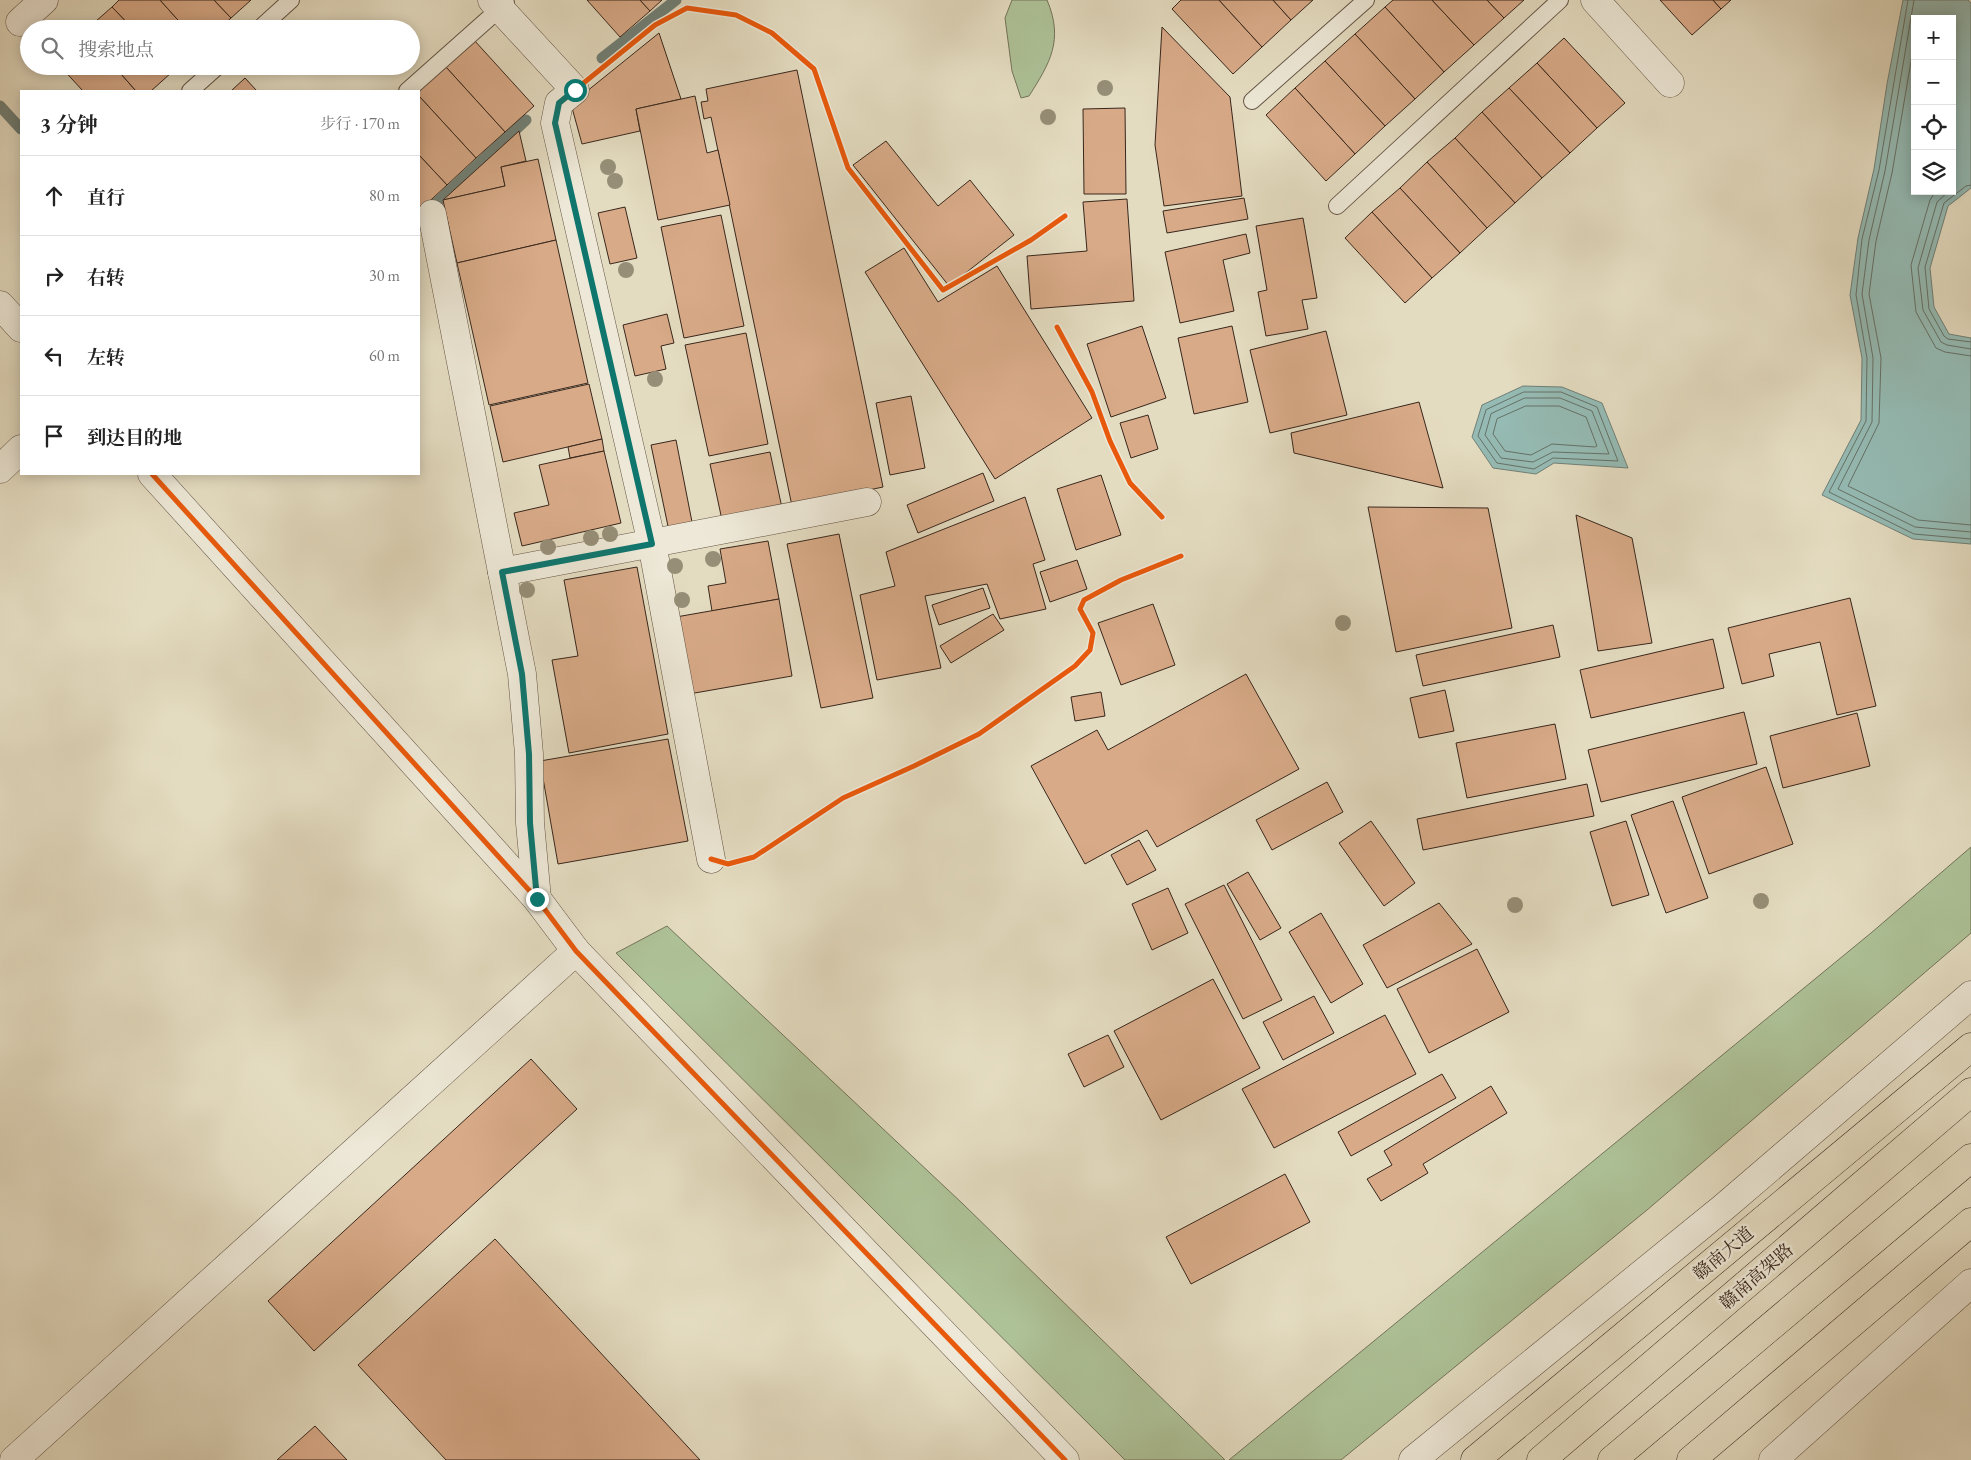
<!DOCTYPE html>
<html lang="zh">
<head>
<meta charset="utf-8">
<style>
	:root { --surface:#fff; --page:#f6f6f6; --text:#222; --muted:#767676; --line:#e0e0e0 }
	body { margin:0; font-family:"EB Garamond","Noto Serif SC",serif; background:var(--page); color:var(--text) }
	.controls { position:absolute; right:15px; top:15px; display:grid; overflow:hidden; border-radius:0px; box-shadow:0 2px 12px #0003 }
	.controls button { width:45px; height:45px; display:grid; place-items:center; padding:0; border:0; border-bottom:1px solid var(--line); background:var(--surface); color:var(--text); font:25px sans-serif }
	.stop { position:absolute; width:15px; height:15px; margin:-11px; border:4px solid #0f766e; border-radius:50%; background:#fff }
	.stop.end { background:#0f766e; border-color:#fff; box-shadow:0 1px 5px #0008 }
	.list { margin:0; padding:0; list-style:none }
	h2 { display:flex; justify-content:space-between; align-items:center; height:65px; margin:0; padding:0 20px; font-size:21px }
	h2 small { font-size:16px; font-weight:400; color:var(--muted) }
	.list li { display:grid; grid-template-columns:32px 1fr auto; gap:15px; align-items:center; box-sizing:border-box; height:80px; padding:0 20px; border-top:1px solid var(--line) }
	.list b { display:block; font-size:19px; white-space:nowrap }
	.list em { font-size:16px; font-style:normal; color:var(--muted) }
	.icon { flex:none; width:28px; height:28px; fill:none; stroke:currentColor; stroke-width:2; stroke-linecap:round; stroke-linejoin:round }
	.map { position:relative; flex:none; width:1971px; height:1460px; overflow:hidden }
	.search { position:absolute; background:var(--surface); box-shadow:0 2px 12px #0003; left:20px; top:20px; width:400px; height:55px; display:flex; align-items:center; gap:12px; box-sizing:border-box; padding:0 18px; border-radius:28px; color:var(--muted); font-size:19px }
	.panel { position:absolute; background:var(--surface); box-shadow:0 2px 12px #0003; left:20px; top:90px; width:400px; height:385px; border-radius:0px }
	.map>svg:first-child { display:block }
	.green { fill:#aec298; stroke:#73745a }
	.water { fill:#95bbb4; stroke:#708077; fill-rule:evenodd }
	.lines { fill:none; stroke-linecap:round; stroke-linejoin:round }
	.shore { stroke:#667168; stroke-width:1 }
	.stream { stroke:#708077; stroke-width:11 }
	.building { fill:#d8aa88; stroke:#38271c }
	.service-casing { stroke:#635445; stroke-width:18 }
	.minor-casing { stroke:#635445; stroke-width:29 }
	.tertiary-casing { stroke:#635445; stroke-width:29 }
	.primary-casing { stroke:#38271c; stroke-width:29 }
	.trunk-casing { stroke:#38271c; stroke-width:29 }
	.service { stroke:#ede8d7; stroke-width:16 }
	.minor { stroke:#ede8d7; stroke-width:28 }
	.tertiary { stroke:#ede8d7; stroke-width:28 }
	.primary { stroke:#e4dcc1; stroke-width:28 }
	.trunk { stroke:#e4dcc1; stroke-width:28 }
	.cycleway-casing { stroke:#ede8d7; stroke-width:8 }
	.cycleway { stroke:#e8590c; stroke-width:5 }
	.tree { fill:#968e77 }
	.route { stroke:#0f766e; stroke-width:6 }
	.labels { text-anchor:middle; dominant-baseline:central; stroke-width:5; stroke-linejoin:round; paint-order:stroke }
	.street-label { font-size:18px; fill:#38271c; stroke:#ede8d7 }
</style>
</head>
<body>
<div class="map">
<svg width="1971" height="1460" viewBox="0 0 1971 1460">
	<rect width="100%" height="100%" fill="#e4dcc1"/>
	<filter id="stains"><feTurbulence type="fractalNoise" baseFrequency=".004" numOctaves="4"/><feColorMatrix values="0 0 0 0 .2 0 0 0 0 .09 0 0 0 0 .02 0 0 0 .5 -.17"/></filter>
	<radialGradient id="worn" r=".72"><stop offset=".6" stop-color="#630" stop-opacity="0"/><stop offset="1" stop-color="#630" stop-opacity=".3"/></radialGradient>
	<g class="green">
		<path d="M 1012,0 L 1047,0 C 1064,40 1050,63 1029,96 L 1021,98 L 1012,71 L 1005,18 Z"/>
		<polygon points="1971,847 1971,933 1647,1210 1341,1460 1229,1460 1871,933"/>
		<polygon points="667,926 963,1204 1225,1460 1125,1460 616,953"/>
	</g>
	<g class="water">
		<path d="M 1903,0 L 1968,0 L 1971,3 L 1971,188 L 1948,206 L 1930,268 L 1934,307 L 1949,334 L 1971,338 L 1971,544 L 1913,539 L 1822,495 L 1861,420 L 1862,358 L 1850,295 L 1858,238 L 1874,169 L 1887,84 ZM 1915,19 L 1952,19 L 1952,191 L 1915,191 Z"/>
		<polygon points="1523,386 1562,387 1602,403 1628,468 1554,463 1536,474 1493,468 1472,437 1482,405"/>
	</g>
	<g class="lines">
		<g class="shore">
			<polyline points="1908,0 1879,170 1862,239 1856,295 1867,358 1866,421 1829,492 1914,534 1971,539"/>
			<polyline points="1914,0 1885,171 1869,240 1862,294 1873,358 1872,422 1838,489 1915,527 1971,532"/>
			<polyline points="1915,38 1892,173 1876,241 1869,294 1881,358 1879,423 1848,486 1918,520 1971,525"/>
			<polyline points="1971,185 1966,186 1944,203 1925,267 1929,309 1944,336 1948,339 1971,342"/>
			<polyline points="1936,191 1930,200 1911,265 1916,312 1936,348 1945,352 1971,356"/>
			<polyline points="1949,191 1937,202 1918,268 1923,310 1941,342 1947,345 1971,349"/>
			<polygon points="1524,392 1561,392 1597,407 1618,461 1553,458 1534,469 1497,463 1478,436 1486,410"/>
			<polygon points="1525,398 1560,398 1592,411 1609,454 1553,452 1533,462 1501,458 1485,435 1491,414"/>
			<polygon points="1526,406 1559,406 1586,417 1597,446 1595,447 1552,444 1531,455 1505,451 1493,434 1497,419"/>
		</g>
		<g class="stream">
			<polyline points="602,58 676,0"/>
			<polyline points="0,106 21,129"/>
			<polyline points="419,219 526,120"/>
		</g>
	</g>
	<g class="building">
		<polygon points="119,0 160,0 186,29 133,29 112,7"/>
		<polygon points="160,0 214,0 231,18 219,29 186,29"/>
		<polygon points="214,0 251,0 231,18"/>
		<polygon points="587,0 640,0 650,11 620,37"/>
		<polygon points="640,0 662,0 650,11"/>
		<polygon points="1181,0 1219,0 1262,47 1233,74 1172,9"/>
		<polygon points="1219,0 1273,0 1291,20 1262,47"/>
		<polygon points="1273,0 1313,0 1291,20"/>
		<polygon points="1393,0 1432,0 1474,45 1444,72 1385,7"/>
		<polygon points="1432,0 1487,0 1504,18 1474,45"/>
		<polygon points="1487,0 1524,0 1504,18"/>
		<polygon points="1660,0 1713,0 1721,9 1692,35"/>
		<polygon points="1713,0 1731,0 1721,9"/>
		<polygon points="112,7 133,29 87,29"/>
		<polygon points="1385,7 1444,72 1415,99 1355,34"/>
		<polygon points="1162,27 1230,97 1242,196 1164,206 1155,145"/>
		<polygon points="659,33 681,99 636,109 640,131 582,144 571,104"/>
		<polygon points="1355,34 1415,99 1385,126 1325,61"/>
		<polygon points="1564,38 1625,103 1597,128 1537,63"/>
		<polygon points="474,40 534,106 505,132 445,66"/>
		<polygon points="1325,61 1385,126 1355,154 1295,88"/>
		<polygon points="1537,63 1597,128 1570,153 1509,88"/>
		<polygon points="60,66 114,66 136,91 83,91"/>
		<polygon points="114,66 167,66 172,72 151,91 136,91"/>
		<polygon points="445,66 505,132 476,158 419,96 419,91"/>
		<polygon points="797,70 883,487 792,506 711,117 704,119 701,102 708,101 706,89"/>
		<polygon points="245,78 257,91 231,91"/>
		<polygon points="1295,88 1355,154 1326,181 1266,115"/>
		<polygon points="1509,88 1570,153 1542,178 1482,112"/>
		<polygon points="419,96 476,158 447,185 419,155"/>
		<polygon points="695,96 707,153 718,150 730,205 658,220 636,109"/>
		<polygon points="1125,108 1126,194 1084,194 1083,109"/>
		<polygon points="1482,112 1542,178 1515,203 1455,138"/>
		<polygon points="519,131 526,161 501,167 505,186 443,200"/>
		<polygon points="1455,138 1515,203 1487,228 1427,162"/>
		<polygon points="886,141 938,206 970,180 1014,235 949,286 853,165"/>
		<polygon points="419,155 447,185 419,211"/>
		<polygon points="538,159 556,240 457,263 443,200 505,186 501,167"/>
		<polygon points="1427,162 1487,228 1460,253 1400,188"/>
		<polygon points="1400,188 1460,253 1432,278 1372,212"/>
		<polygon points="1244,198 1248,219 1167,233 1163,211"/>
		<polygon points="1127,199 1134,301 1031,309 1027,256 1087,251 1083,202"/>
		<polygon points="625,207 637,258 610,264 598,213"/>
		<polygon points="1372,212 1432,278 1405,303 1345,238"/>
		<polygon points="721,215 744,326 684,338 661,227"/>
		<polygon points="1303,218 1317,298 1302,300 1308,329 1266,336 1258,292 1267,290 1256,226"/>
		<polygon points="1246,234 1250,253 1223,260 1234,311 1180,323 1165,252"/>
		<polygon points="556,240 588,383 489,405 457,263"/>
		<polygon points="904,248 938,302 997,266 1092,418 995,479 865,272"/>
		<polygon points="667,314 674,343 661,346 666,369 635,376 623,325"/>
		<polygon points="1142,326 1166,398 1111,417 1087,344"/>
		<polygon points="1232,326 1248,402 1194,414 1178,338"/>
		<polygon points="1326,331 1347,415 1270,433 1250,350"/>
		<polygon points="746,333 768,444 709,456 685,345"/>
		<polygon points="589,384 602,439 503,462 490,406"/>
		<polygon points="911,396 925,468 890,475 876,403"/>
		<polygon points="1419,402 1443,488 1294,453 1291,433"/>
		<polygon points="1148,415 1158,449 1131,458 1120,423"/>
		<polygon points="602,439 604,451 570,458 568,447"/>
		<polygon points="676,440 692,522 669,531 651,445"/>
		<polygon points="604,451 621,523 522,546 514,513 549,505 539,465"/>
		<polygon points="770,452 782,508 722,520 710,464"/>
		<polygon points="983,473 994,501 918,533 907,505"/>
		<polygon points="1101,475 1121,535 1076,550 1057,489"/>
		<polygon points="1025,497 1045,560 1033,564 1046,609 1000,619 987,584 925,596 941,668 877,680 860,595 895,586 886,552"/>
		<polygon points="1368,507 1488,508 1512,628 1396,652"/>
		<polygon points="1576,515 1632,538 1652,643 1598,651"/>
		<polygon points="839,534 873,698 821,708 787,544"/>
		<polygon points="768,541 779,599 712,611 708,586 726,583 720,549"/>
		<polygon points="1077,560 1087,589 1050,602 1040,572"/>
		<polygon points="637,567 668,734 569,753 552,660 578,656 564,580"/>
		<polygon points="983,588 990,608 939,625 932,605"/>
		<polygon points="1850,598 1876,706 1837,715 1820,642 1769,654 1774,676 1742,684 1728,628"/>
		<polygon points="779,599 792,676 689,694 676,617"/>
		<polygon points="1153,604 1175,665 1121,685 1098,623"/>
		<polygon points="993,614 1004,630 951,663 940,646"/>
		<polygon points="1553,625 1560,657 1423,686 1416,655"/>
		<polygon points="1713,639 1724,688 1591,718 1580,670"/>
		<polygon points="1246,674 1299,769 1157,847 1147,830 1085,864 1031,766 1097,730 1108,750"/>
		<polygon points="1445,690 1454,731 1419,738 1410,698"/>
		<polygon points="1101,692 1105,716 1075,721 1071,697"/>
		<polygon points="1744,712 1757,764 1601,802 1588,750"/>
		<polygon points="1857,713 1870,766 1783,788 1770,736"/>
		<polygon points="1555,724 1566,779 1467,798 1456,743"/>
		<polygon points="668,739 688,841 558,864 540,761"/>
		<polygon points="1766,767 1793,844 1709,874 1682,797"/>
		<polygon points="1327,782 1343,812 1272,850 1256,820"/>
		<polygon points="1587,784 1594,816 1423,850 1417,819"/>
		<polygon points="1673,801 1708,898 1666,913 1631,815"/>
		<polygon points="1371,821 1415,883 1384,906 1339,843"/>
		<polygon points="1626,821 1649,895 1612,906 1590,832"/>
		<polygon points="1139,840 1156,870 1127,885 1111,855"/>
		<polygon points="1248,872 1281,928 1260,940 1227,884"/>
		<polygon points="1224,885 1282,1000 1243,1019 1185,904"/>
		<polygon points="1168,888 1188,933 1152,950 1132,904"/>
		<polygon points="1439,903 1472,944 1387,988 1363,945"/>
		<polygon points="1321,913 1363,984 1331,1003 1289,932"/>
		<polygon points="1477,949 1509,1012 1429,1053 1397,989"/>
		<polygon points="1213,979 1260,1068 1161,1120 1114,1031"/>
		<polygon points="1314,996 1334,1033 1283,1060 1263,1022"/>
		<polygon points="1385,1015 1416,1074 1274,1148 1242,1089"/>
		<polygon points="1108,1035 1124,1067 1084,1087 1068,1054"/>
		<polygon points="531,1059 577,1109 314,1351 268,1301"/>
		<polygon points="1442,1074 1456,1098 1351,1156 1338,1132"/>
		<polygon points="1491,1086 1507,1113 1423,1164 1428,1173 1381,1201 1367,1179 1392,1165 1384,1151"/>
		<polygon points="1285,1174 1310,1222 1191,1284 1166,1237"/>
		<polygon points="495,1239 700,1460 446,1460 358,1365"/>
		<polygon points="315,1426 347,1460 277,1460"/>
	</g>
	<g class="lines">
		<g class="service-casing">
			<g id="service">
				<polyline points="259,29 291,0"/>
				<polyline points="190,91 218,66"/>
				<polyline points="407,91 506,3"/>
				<polyline points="1252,101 1366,0"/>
				<polyline points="1337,206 1560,0"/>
			</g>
		</g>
		<g class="minor-casing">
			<g id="minor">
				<polyline points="492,0 575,90 559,103 555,123 652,544 711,859"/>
				<polyline points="1595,0 1670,83"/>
				<polyline points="20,22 44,0"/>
				<polyline points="432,214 522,674 529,754 530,823 537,899"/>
				<polyline points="0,469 21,449"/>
				<polyline points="502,572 867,502"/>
				<polyline points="14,1460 576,951"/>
			</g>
		</g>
		<g class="tertiary-casing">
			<g id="tertiary">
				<polyline points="0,305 21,328"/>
				<polyline points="152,474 537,899 576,951 1065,1460"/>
				<polyline points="1413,1460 1724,1207 1971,995"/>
				<polyline points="1773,1460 1971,1283"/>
			</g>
		</g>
		<g class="primary-casing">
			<g id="primary">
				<polyline points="1475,1460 1971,1047"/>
				<polyline points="1691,1460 1971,1222"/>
			</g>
		</g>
		<g class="trunk-casing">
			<g id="trunk">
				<polyline points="1541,1460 1971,1092"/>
				<polyline points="1612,1460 1971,1158"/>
			</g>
		</g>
		<use href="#service" class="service"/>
		<use href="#minor" class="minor"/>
		<use href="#tertiary" class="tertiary"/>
		<use href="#primary" class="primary"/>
		<use href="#trunk" class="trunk"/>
		<g class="cycleway-casing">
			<g id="cycleway">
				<polyline points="575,90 655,25 687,8 736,15 772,33 814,69 848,168 943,290 1031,240 1065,216"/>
				<polyline points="1057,327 1092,392 1110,441 1130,483 1162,517"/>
				<polyline points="152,474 537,899 576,951 1065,1460"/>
				<polyline points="711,859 728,864 754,857 843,798 914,766 979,734 1075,666 1090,650 1093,633 1080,609 1084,600 1121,580 1181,556"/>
			</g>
		</g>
		<use href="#cycleway" class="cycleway"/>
	</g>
	<g class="tree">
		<circle cx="1105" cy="88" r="8"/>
		<circle cx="1048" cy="117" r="8"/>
		<circle cx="608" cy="167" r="8"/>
		<circle cx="615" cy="181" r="8"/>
		<circle cx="626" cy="270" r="8"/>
		<circle cx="655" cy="379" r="8"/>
		<circle cx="610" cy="534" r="8"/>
		<circle cx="591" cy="538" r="8"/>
		<circle cx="548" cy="547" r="8"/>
		<circle cx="713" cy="559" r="8"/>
		<circle cx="675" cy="566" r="8"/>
		<circle cx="527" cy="590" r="8"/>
		<circle cx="682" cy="600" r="8"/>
		<circle cx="1343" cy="623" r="8"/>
		<circle cx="1761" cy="901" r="8"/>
		<circle cx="1515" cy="905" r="8"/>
	</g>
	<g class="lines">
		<polyline class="route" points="537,899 530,823 529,754 522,674 502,572 652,544 555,123 559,103 575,90"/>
	</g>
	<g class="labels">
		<g class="street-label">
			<text transform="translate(1723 1253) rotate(-40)">赣南大道</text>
			<text transform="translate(1756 1276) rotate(-41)">赣南高架路</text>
		</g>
	</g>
	<rect width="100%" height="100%" filter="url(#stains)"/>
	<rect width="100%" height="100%" fill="url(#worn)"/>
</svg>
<div class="controls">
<button>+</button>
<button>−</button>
<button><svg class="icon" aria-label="locate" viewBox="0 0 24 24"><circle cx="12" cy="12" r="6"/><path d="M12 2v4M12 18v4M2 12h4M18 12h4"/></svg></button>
<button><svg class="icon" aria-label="layers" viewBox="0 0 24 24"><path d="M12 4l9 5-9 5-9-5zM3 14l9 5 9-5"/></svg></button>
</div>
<div class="stop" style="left:575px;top:90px"></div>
<div class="stop end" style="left:537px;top:899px"></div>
<div class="search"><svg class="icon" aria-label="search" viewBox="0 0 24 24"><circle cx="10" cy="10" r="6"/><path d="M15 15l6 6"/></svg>搜索地点</div>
<section class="panel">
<h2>3 分钟<small>步行 · 170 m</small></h2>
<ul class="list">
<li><svg class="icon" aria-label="ahead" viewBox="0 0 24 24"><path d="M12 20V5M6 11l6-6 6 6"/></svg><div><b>直行</b></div><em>80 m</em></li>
<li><svg class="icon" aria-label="right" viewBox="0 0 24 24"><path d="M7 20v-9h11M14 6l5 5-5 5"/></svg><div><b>右转</b></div><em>30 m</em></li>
<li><svg class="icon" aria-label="left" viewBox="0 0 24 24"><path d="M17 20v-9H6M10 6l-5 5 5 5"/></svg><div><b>左转</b></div><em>60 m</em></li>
<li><svg class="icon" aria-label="arrive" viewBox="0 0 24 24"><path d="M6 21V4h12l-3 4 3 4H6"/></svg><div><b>到达目的地</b></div></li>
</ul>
</section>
</div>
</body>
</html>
